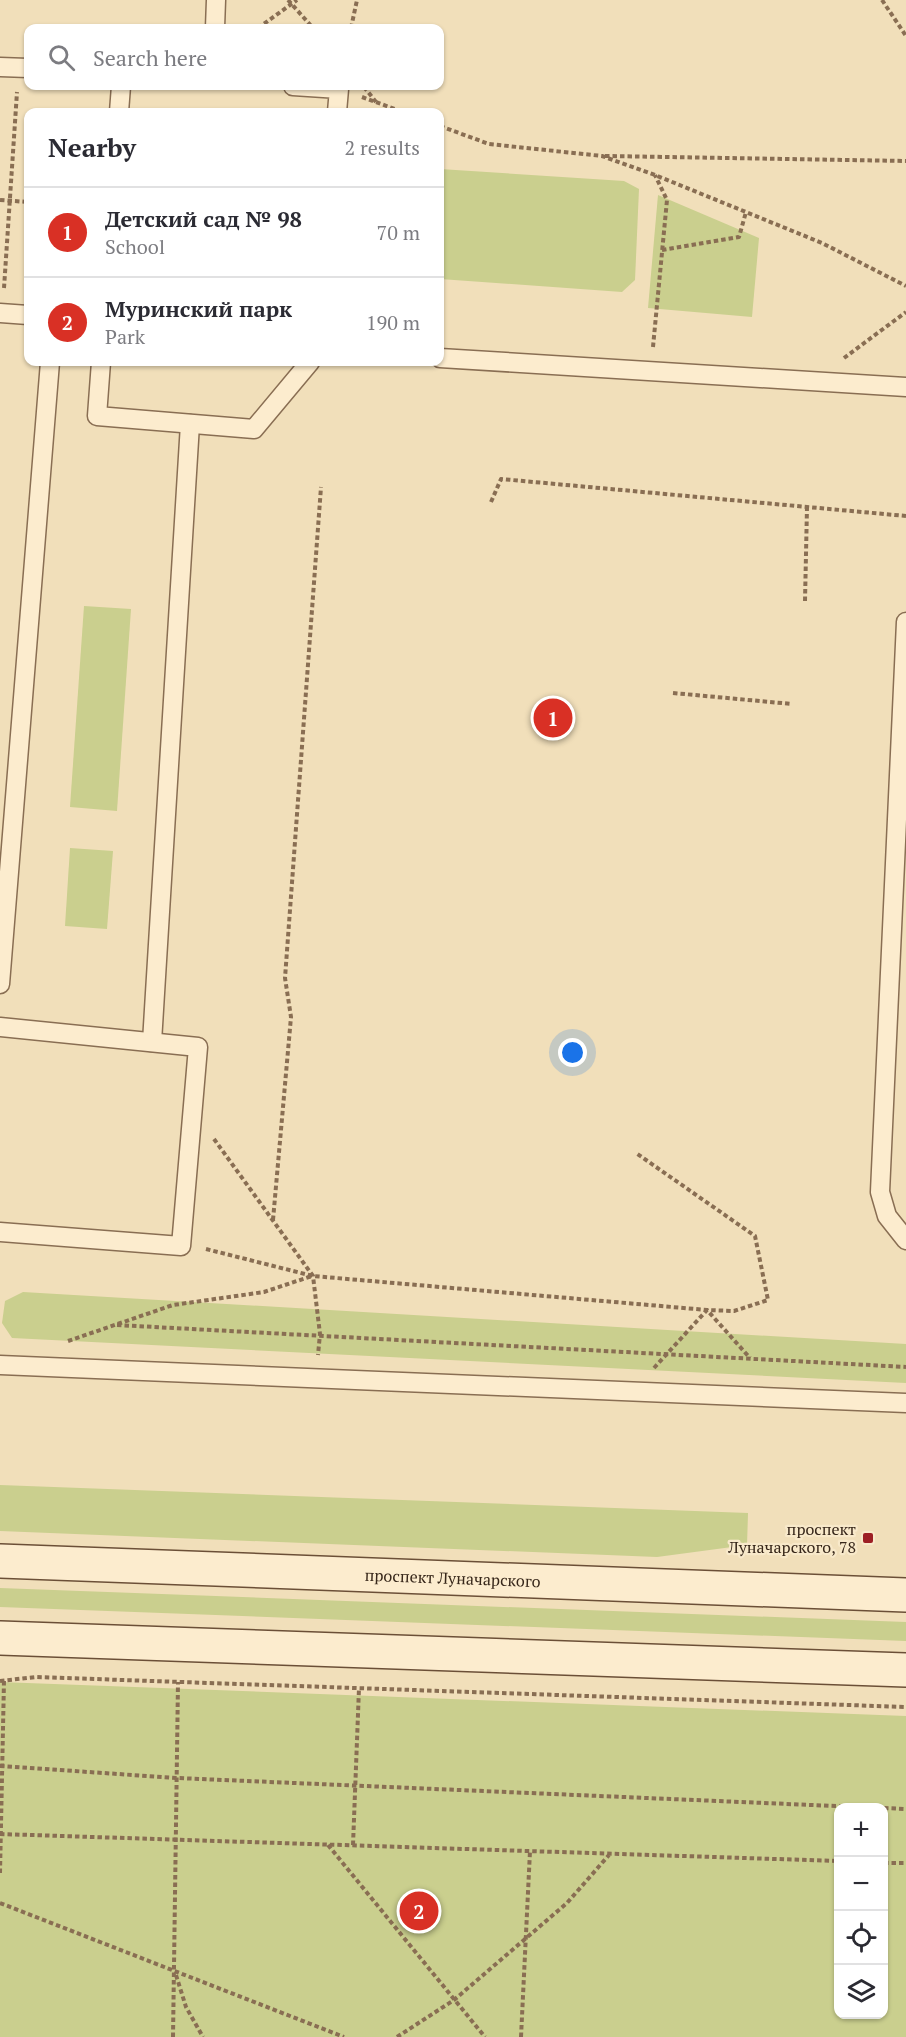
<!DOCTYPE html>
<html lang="en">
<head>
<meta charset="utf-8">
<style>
	:root { --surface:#fff; --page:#f2f2f3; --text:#2b2b33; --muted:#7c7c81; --line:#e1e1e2; --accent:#d93025 }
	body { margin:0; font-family:"PT Serif",serif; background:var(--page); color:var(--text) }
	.controls { position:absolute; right:18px; bottom:18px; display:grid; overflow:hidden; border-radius:12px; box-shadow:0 2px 4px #0004 }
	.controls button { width:54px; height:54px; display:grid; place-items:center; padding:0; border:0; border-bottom:2px solid var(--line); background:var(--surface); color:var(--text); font:30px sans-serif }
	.you { position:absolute; left:573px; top:1053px; width:21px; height:21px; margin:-15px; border:4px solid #fff; border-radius:50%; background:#1a73e8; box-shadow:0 0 0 9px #1a73e833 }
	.badge { display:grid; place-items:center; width:39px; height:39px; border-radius:50%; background:var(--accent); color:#fff; font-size:20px; font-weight:700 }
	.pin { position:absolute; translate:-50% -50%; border:3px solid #fff; box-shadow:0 2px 6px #0006 }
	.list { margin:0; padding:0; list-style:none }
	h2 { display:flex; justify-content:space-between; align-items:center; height:78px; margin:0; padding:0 24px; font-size:26px }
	h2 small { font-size:20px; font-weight:400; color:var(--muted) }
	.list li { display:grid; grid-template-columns:39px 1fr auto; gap:18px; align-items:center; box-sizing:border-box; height:90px; padding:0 24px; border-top:2px solid var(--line) }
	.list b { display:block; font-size:22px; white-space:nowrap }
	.list p { margin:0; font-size:20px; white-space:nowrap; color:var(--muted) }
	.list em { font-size:20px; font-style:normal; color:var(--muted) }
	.icon { flex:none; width:33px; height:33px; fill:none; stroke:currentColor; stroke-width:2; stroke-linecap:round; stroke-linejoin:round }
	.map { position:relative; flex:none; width:906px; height:2037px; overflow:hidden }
	.search { position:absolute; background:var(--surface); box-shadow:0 2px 4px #0004; left:24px; top:24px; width:420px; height:66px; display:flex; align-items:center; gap:15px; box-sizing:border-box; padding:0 21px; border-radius:12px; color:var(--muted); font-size:22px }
	.panel { position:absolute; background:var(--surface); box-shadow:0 2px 4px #0004; left:24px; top:108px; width:420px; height:258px; border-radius:12px }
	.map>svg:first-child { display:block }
	.green { fill:#cacf8e; fill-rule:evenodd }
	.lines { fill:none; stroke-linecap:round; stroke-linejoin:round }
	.service-casing { stroke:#896e53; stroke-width:21 }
	.secondary-casing { stroke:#6b4f37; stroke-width:36 }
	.path { stroke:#896e53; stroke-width:4; stroke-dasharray:4.5 3; stroke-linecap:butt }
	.service { stroke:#fcecce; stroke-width:18 }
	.secondary { stroke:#fcecce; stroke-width:33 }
	.poi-dot { fill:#9d1f24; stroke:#f8e9ca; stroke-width:2 }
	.labels { text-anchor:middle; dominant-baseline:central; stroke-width:4.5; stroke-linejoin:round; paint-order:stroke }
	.poi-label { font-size:16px; fill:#37271a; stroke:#f8e9ca; text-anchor:end }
	.street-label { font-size:16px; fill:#37271a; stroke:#f8e9ca }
</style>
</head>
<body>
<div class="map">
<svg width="906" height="2037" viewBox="0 0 906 2037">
	<rect width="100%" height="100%" fill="#f1dfba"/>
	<g class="green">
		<polygon points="440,169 624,181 639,189 635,280 622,292 440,279"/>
		<polygon points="658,195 759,238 752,317 648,308"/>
		<polygon points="84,606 131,609 117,811 70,807"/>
		<polygon points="70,848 113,851 107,929 65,926"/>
		<polygon points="23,1292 906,1344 906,1383 12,1338 2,1323 5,1301"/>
		<polygon points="0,1485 748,1513 747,1545 657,1557 0,1531"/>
		<polygon points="0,1588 906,1622 906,1641 0,1607"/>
		<path d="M 0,1682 L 906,1716 L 906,2037 L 0,2037 ZM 838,1808 L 884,1808 L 884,2014 L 838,2014 Z"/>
	</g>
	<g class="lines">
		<g class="service-casing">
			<g id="service">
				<polyline points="215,28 216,0"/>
				<polyline points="0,67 28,68"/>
				<polyline points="293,86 339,89 337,112"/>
				<polyline points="119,112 121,86"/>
				<polyline points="0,313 28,315"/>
				<polyline points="440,358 906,387"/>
				<polyline points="101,362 97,416 254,429 310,362"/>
				<polyline points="906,622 880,1192 887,1216 906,1240"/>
				<polyline points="0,984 50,362"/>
				<polyline points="0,1027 198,1047 181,1246 0,1232"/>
				<polyline points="152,1042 190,424"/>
				<polyline points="0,1365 906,1403"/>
			</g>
		</g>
		<g class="secondary-casing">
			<g id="secondary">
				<path id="s1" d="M 0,1561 L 906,1595"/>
				<polyline points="0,1638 906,1670"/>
			</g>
		</g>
		<g class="path">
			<polyline points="288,0 313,28"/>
			<polyline points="882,0 906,36"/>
			<polyline points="258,28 297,0"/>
			<polyline points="351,28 357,0"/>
			<polyline points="364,87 376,102"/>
			<polyline points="362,97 403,112"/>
			<polyline points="440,126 489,144 602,156 655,175 822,243 906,286"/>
			<polyline points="605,156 906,161"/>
			<polyline points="0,200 28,202"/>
			<polyline points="662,250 739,237 746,212"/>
			<polyline points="4,288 17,92"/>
			<polyline points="653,347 667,200 655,175"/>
			<polyline points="844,358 906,312"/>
			<polyline points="491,502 501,479 906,516"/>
			<polyline points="805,601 807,507"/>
			<polyline points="673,693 792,704"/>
			<polyline points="214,1139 313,1276 320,1334 318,1355"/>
			<polyline points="273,1220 291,1017 285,978 321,487"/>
			<polyline points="206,1249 313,1276 707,1310 734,1311 768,1300 755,1236 636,1153"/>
			<polyline points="117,1325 906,1367"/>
			<polyline points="68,1341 173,1305 264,1292 312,1276"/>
			<polyline points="654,1368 707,1310 750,1358"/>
			<polyline points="0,1681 36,1677 906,1707"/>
			<polyline points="0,1766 177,1778 882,1808"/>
			<polyline points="884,1808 906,1809"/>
			<polyline points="0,1834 838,1861"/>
			<polyline points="328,1845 485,2037"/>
			<polyline points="353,1845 359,1688"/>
			<polyline points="884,1863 906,1863"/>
			<polyline points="0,1873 4,1680"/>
			<polyline points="0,1903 344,2037"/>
			<polyline points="176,1975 186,2007 203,2037"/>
			<polyline points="173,2037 178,1682"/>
			<polyline points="397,2037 454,2000 567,1903 609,1855"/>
			<polyline points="521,2037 530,1851"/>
		</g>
		<use href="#service" class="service"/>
		<use href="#secondary" class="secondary"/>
	</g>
	<rect class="poi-dot" x="862" y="1532" width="12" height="12" rx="3"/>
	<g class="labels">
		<g class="poi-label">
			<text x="856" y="1529">проспект<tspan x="856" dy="18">Луначарского, 78</tspan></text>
		</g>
		<g class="street-label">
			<text stroke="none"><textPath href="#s1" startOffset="453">проспект Луначарского</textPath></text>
		</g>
	</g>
</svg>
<div class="controls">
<button>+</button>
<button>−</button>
<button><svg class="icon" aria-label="locate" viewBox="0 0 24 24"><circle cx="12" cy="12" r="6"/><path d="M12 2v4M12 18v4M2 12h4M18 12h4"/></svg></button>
<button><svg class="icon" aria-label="layers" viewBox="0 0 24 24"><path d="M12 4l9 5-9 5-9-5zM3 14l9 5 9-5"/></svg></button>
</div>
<div class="you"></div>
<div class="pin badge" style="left:553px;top:718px">1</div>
<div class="pin badge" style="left:419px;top:1911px">2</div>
<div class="search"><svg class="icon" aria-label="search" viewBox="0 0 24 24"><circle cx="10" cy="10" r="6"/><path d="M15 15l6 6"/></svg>Search here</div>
<section class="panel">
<h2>Nearby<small>2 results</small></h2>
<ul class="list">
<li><span class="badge">1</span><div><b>Детский сад № 98</b><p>School</p></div><em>70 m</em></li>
<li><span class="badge">2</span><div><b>Муринский парк</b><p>Park</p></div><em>190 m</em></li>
</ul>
</section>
</div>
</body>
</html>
